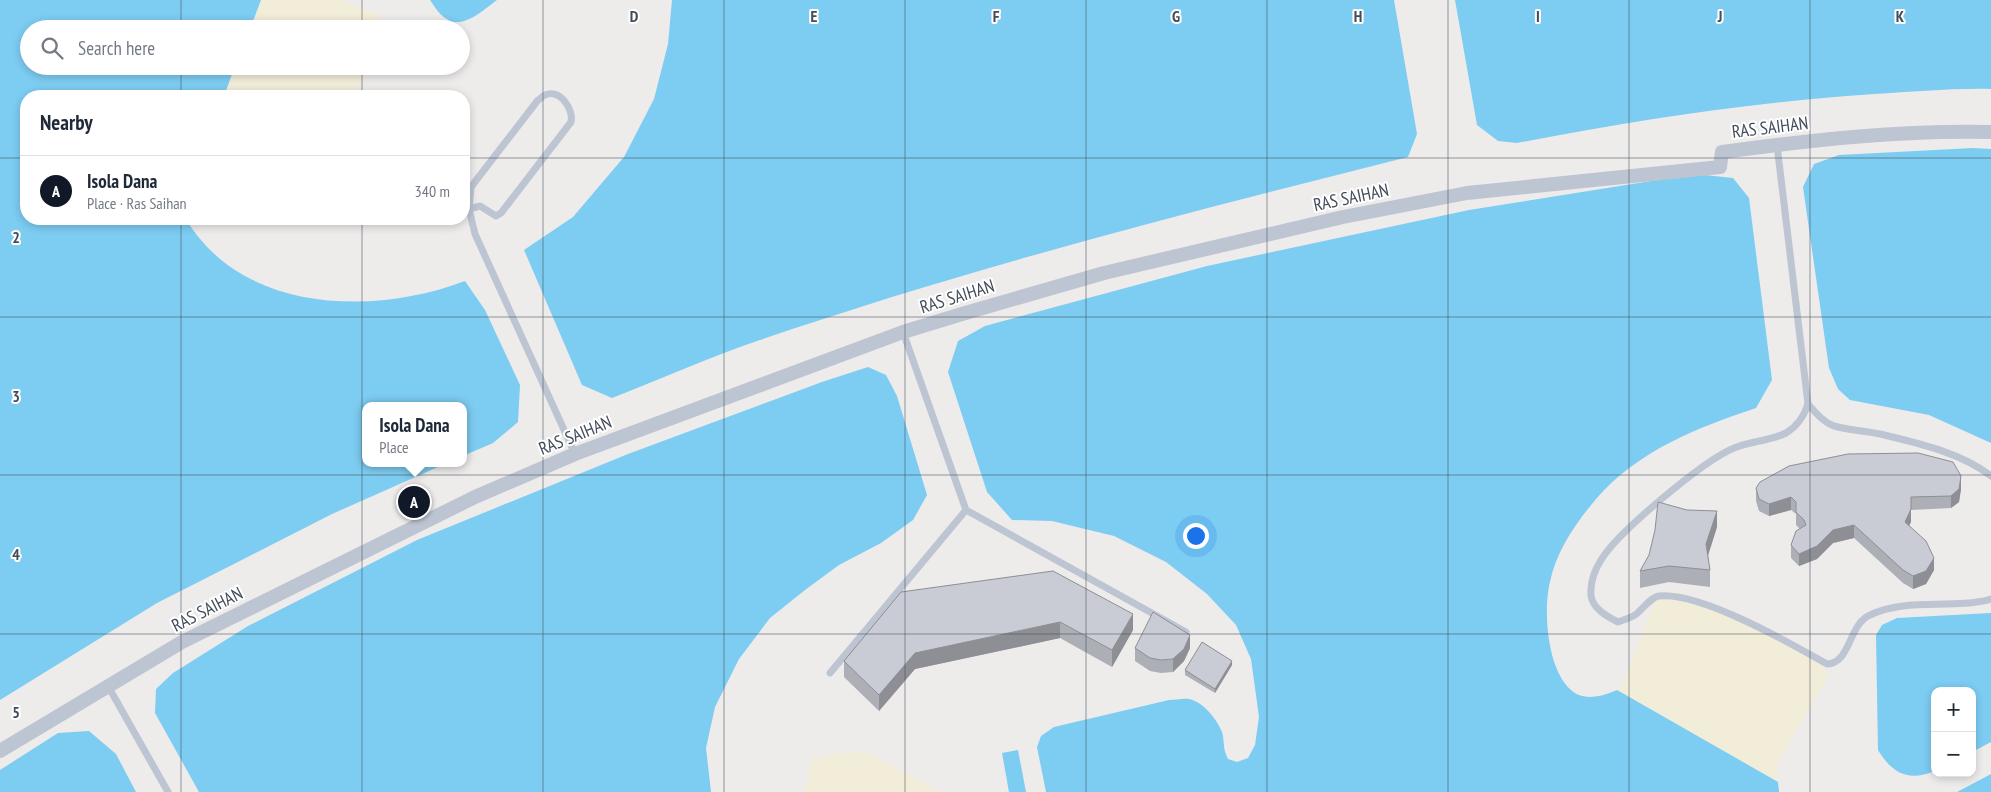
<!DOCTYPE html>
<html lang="en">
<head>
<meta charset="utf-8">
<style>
	:root { --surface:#fff; --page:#f6f6f7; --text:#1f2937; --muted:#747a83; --line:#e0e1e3; --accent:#111827 }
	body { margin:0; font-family:"PT Sans Narrow",sans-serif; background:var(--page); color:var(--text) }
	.controls { position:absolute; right:15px; bottom:15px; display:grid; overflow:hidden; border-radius:10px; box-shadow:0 2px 8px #0003 }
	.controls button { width:45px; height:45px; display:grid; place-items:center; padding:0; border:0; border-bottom:1px solid var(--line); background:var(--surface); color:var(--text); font:25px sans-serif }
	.you { position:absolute; left:1195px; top:535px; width:18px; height:18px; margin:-12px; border:4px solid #fff; border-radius:50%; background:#1a73e8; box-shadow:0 0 0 8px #1a73e833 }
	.badge { display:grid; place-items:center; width:32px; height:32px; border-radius:50%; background:var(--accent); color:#fff; font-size:16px; font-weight:700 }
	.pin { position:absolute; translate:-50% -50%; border:2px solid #fff; box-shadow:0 1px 5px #0006 }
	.popup { position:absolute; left:362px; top:402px; width:105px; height:65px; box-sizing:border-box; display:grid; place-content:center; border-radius:10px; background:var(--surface); filter:drop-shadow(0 1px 4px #0005); font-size:16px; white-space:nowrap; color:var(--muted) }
	.popup b { font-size:19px; color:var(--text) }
	.popup::after { content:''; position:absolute; left:50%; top:100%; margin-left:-10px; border:10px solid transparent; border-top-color:var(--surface) }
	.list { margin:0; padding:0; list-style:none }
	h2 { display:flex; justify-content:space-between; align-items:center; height:65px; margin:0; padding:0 20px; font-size:21px }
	h2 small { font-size:16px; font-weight:400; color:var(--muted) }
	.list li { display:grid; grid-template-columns:32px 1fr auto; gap:15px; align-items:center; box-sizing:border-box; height:70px; padding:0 20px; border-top:1px solid var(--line) }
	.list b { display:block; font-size:19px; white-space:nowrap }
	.list p { margin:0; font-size:16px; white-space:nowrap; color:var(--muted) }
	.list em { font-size:16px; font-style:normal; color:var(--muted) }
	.icon { flex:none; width:28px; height:28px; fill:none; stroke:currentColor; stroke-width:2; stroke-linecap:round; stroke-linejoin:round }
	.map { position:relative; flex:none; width:1991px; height:792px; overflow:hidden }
	.search { position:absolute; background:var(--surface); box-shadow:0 2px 8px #0003; left:20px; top:20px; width:450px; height:55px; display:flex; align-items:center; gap:12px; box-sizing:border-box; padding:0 18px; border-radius:28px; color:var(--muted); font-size:19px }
	.panel { position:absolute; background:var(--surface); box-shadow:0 2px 8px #0003; left:20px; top:90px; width:450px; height:135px; border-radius:20px }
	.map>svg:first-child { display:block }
	.sand { fill:#f2edd9 }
	.water { fill:#7dccf2 }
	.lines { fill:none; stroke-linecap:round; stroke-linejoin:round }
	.service { stroke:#bdc5d2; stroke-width:7 }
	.minor { stroke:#bdc5d2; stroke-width:14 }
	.wall { fill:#adafb6 }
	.shaded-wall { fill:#8d8f94 }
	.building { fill:#c9ccd4; stroke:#8d8f94 }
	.grid { fill:none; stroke:#424c5a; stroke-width:1; stroke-opacity:0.55 }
	.labels { text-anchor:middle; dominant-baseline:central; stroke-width:4; stroke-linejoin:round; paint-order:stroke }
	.street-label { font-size:18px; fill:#424c5a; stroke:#fff }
	.grid-label { font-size:16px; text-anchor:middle; font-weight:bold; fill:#424c5a; stroke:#fff; stroke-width:4; stroke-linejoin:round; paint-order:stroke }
</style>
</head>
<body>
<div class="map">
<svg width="1991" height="792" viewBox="0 0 1991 792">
	<rect width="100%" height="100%" fill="#eeebeb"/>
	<g class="sand">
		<polygon points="261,0 339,0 376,13 381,18 384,29 250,29"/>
		<polygon points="235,66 368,66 355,96 224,96"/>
		<path d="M 1677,591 L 1821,661 C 1826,668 1828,673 1826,681 L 1780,758 L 1776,771 L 1778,782 L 1617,690 L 1625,678 L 1651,610 L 1657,599 L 1665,593 Z"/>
		<polygon points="865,752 942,792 805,792 811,759 835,754"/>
	</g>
	<g class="water">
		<path d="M 0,0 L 261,0 L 250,29 L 29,29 L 29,66 L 235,66 L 224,96 L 26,96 L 26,219 L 186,219 C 242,313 373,316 465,281 L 485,310 L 520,385 L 518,422 L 493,443 L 463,456 L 463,406 L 365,406 L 365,463 L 447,463 L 332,514 L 157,603 L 0,700 Z"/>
		<path d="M 430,0 L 497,0 C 483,10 462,31 445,18 C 439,14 434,6 430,0 Z"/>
		<path d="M 672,0 L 1394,0 L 1417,134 L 1408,157 C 1190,212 973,267 760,340 C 710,357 661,379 612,398 L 582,385 L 524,250 L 573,217 L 624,157 L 654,99 L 668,44 Z"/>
		<path d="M 1455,0 L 1991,0 L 1991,89 C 1952,88 1913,92 1874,94 C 1754,102 1635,120 1517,143 L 1498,141 L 1477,125 Z"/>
		<polygon points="1973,148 1991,149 1991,443 1929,415 1850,400 1838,389 1829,368 1803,187 1814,164 1839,155"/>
		<path d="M 1695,174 L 1733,178 L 1749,198 L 1772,380 L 1756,408 C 1698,427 1636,452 1596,499 C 1576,523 1556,551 1550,582 C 1543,610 1547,669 1571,690 C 1584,702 1603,696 1617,690 L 1778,782 L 1779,792 L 1046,792 L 1037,747 L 1041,736 L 1054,727 L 1169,700 C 1175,700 1183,698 1189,699 C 1203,702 1217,719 1222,732 C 1225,742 1222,747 1228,759 L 1237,762 L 1248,758 L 1255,745 L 1259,717 L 1251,659 L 1236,625 L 1207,594 L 1166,562 L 1114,536 L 1052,521 L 1012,520 L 987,492 L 948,372 L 958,341 L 985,326 L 1207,266 L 1469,210 Z"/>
		<polygon points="868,367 886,375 897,396 927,495 913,520 881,543 839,565 805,590 770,618 739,659 715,707 706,748 711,792 199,792 155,713 156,689 173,673 248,626 417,540 628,454 822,382"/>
		<path d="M 1991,613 L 1991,742 L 1972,752 L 1972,691 L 1935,691 L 1935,771 C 1908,782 1892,773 1878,750 L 1876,635 L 1882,625 L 1897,618 Z"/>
		<polygon points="89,731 116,754 136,792 0,792 0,770 58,733"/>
		<polygon points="1018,750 1026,792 1009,792 1002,753"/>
		<polygon points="1991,774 1991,792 1957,792"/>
	</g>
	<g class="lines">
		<g class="service">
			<path d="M 1777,145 L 1808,404 C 1804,416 1798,426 1786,433 C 1770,441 1751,441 1734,448 C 1703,461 1618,532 1601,560 C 1594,571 1590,584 1591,596 C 1593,609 1608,617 1618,622 C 1623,620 1630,618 1635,615 C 1642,610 1651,597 1659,596 C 1699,591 1790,643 1827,664 C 1851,663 1848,625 1870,615 C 1907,597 1952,610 1991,599"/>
			<path d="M 469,209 L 480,206 L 496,216 L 501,213 L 571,122 C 574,110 560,88 545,95 C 542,96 541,99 538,100 L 471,187 L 469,209 L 475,234 L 575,454"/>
			<polyline points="903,332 966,510"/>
			<path d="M 1808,404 C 1815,412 1823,422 1834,426 C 1849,430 1865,431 1880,434 C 1917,443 1960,452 1991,476"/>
			<polyline points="830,673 966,510 1186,632"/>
			<polyline points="108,686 168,792"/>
		</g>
		<path class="minor" d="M 0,751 L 182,642 L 475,497 L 575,454 L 903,332 L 962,314 L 1104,273 L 1343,217 L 1467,193 L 1720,167 L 1722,152 C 1811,140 1901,130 1991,132"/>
	</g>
	<g class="wall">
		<polygon points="1756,488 1961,489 1959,502 1951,508 1911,510 1911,522 1909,525 1934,570 1926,584 1913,589 1903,583 1854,538 1833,543 1817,559 1799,566 1791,558 1791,545 1800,529 1796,525 1796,514 1791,510 1769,516 1759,511 1756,501"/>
		<polygon points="1717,527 1708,556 1710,570 1710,587 1669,582 1640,588 1640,571"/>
		<polygon points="901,592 1133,630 1112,667 1060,638 915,669 879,711 844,677 844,661"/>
		<polygon points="1135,648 1190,648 1184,661 1173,672 1161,673 1150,671 1135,661"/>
		<polygon points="1232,665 1215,693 1185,675 1185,670"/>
	</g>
	<g class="shaded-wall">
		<polygon points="1961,476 1961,489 1959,502 1951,508 1951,496"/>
		<polygon points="1791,497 1791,510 1769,516 1769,504"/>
		<polygon points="1911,497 1911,522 1905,534 1905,522"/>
		<polygon points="1717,511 1717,527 1706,561 1706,544"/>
		<polygon points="1854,525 1854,538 1833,543 1817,559 1799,566 1799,554 1833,530"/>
		<polygon points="1934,558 1934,570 1926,584 1913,589 1913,576"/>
		<polygon points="1133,614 1133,630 1112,667 1112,650"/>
		<polygon points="1060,622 1060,638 915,669 879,711 879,695 915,653"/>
		<polygon points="1190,635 1190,648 1184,661 1173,672 1173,659"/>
		<polygon points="1232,661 1232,665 1215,693 1215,689"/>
	</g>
	<g class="building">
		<polygon points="1918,453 1953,462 1961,476 1959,489 1951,496 1911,497 1911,509 1905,522 1926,541 1934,558 1926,571 1913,576 1903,570 1854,525 1833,530 1817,546 1799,554 1791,545 1796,531 1806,525 1804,520 1796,512 1796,502 1791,497 1769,504 1759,499 1756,488 1760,482 1789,466 1848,454"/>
		<polygon points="1658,502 1687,510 1717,511 1706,544 1710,570 1669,566 1640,571 1649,555 1655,530"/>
		<polygon points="1053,571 1133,614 1112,650 1060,622 915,653 879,695 844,661 901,592"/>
		<polygon points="1153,612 1190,635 1184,649 1173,659 1161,660 1150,658 1135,648"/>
		<polygon points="1202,642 1232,661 1215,689 1185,670"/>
	</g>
	<path class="grid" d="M 181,0 L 181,29M 362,0 L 362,29M 543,0 L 543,792M 724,0 L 724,792M 905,0 L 905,792M 1086,0 L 1086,792M 1267,0 L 1267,792M 1448,0 L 1448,792M 1629,0 L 1629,792M 1810,0 L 1810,792M 181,66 L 181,96M 362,66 L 362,96M 0,158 L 26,158M 464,158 L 1991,158M 181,219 L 181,792M 362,219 L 362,792M 0,317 L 1991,317M 0,475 L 1991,475M 0,634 L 1991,634"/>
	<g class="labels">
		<g class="street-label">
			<text transform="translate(1770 127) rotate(-7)">RAS SAIHAN</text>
			<text transform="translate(1351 197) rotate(-12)">RAS SAIHAN</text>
			<text transform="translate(957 296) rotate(-17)">RAS SAIHAN</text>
			<text transform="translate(575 435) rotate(-22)">RAS SAIHAN</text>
			<text transform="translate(207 609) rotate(-27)">RAS SAIHAN</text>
		</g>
	</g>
	<g class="grid-label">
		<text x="634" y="22">D</text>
		<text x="814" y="22">E</text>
		<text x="996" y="22">F</text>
		<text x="1176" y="22">G</text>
		<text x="1358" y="22">H</text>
		<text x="1538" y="22">I</text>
		<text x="1720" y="22">J</text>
		<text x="1900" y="22">K</text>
		<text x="16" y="243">2</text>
		<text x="16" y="402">3</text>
		<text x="16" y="560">4</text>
		<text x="16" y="718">5</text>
	</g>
</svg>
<div class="controls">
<button>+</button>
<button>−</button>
</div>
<div class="you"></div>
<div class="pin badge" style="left:414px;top:502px">A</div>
<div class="popup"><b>Isola Dana</b>Place</div>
<div class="search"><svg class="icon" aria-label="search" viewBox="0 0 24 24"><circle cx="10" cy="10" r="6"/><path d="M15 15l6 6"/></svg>Search here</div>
<section class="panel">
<h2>Nearby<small></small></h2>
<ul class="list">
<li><span class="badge">A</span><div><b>Isola Dana</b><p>Place · Ras Saihan</p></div><em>340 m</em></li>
</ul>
</section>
</div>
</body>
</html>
